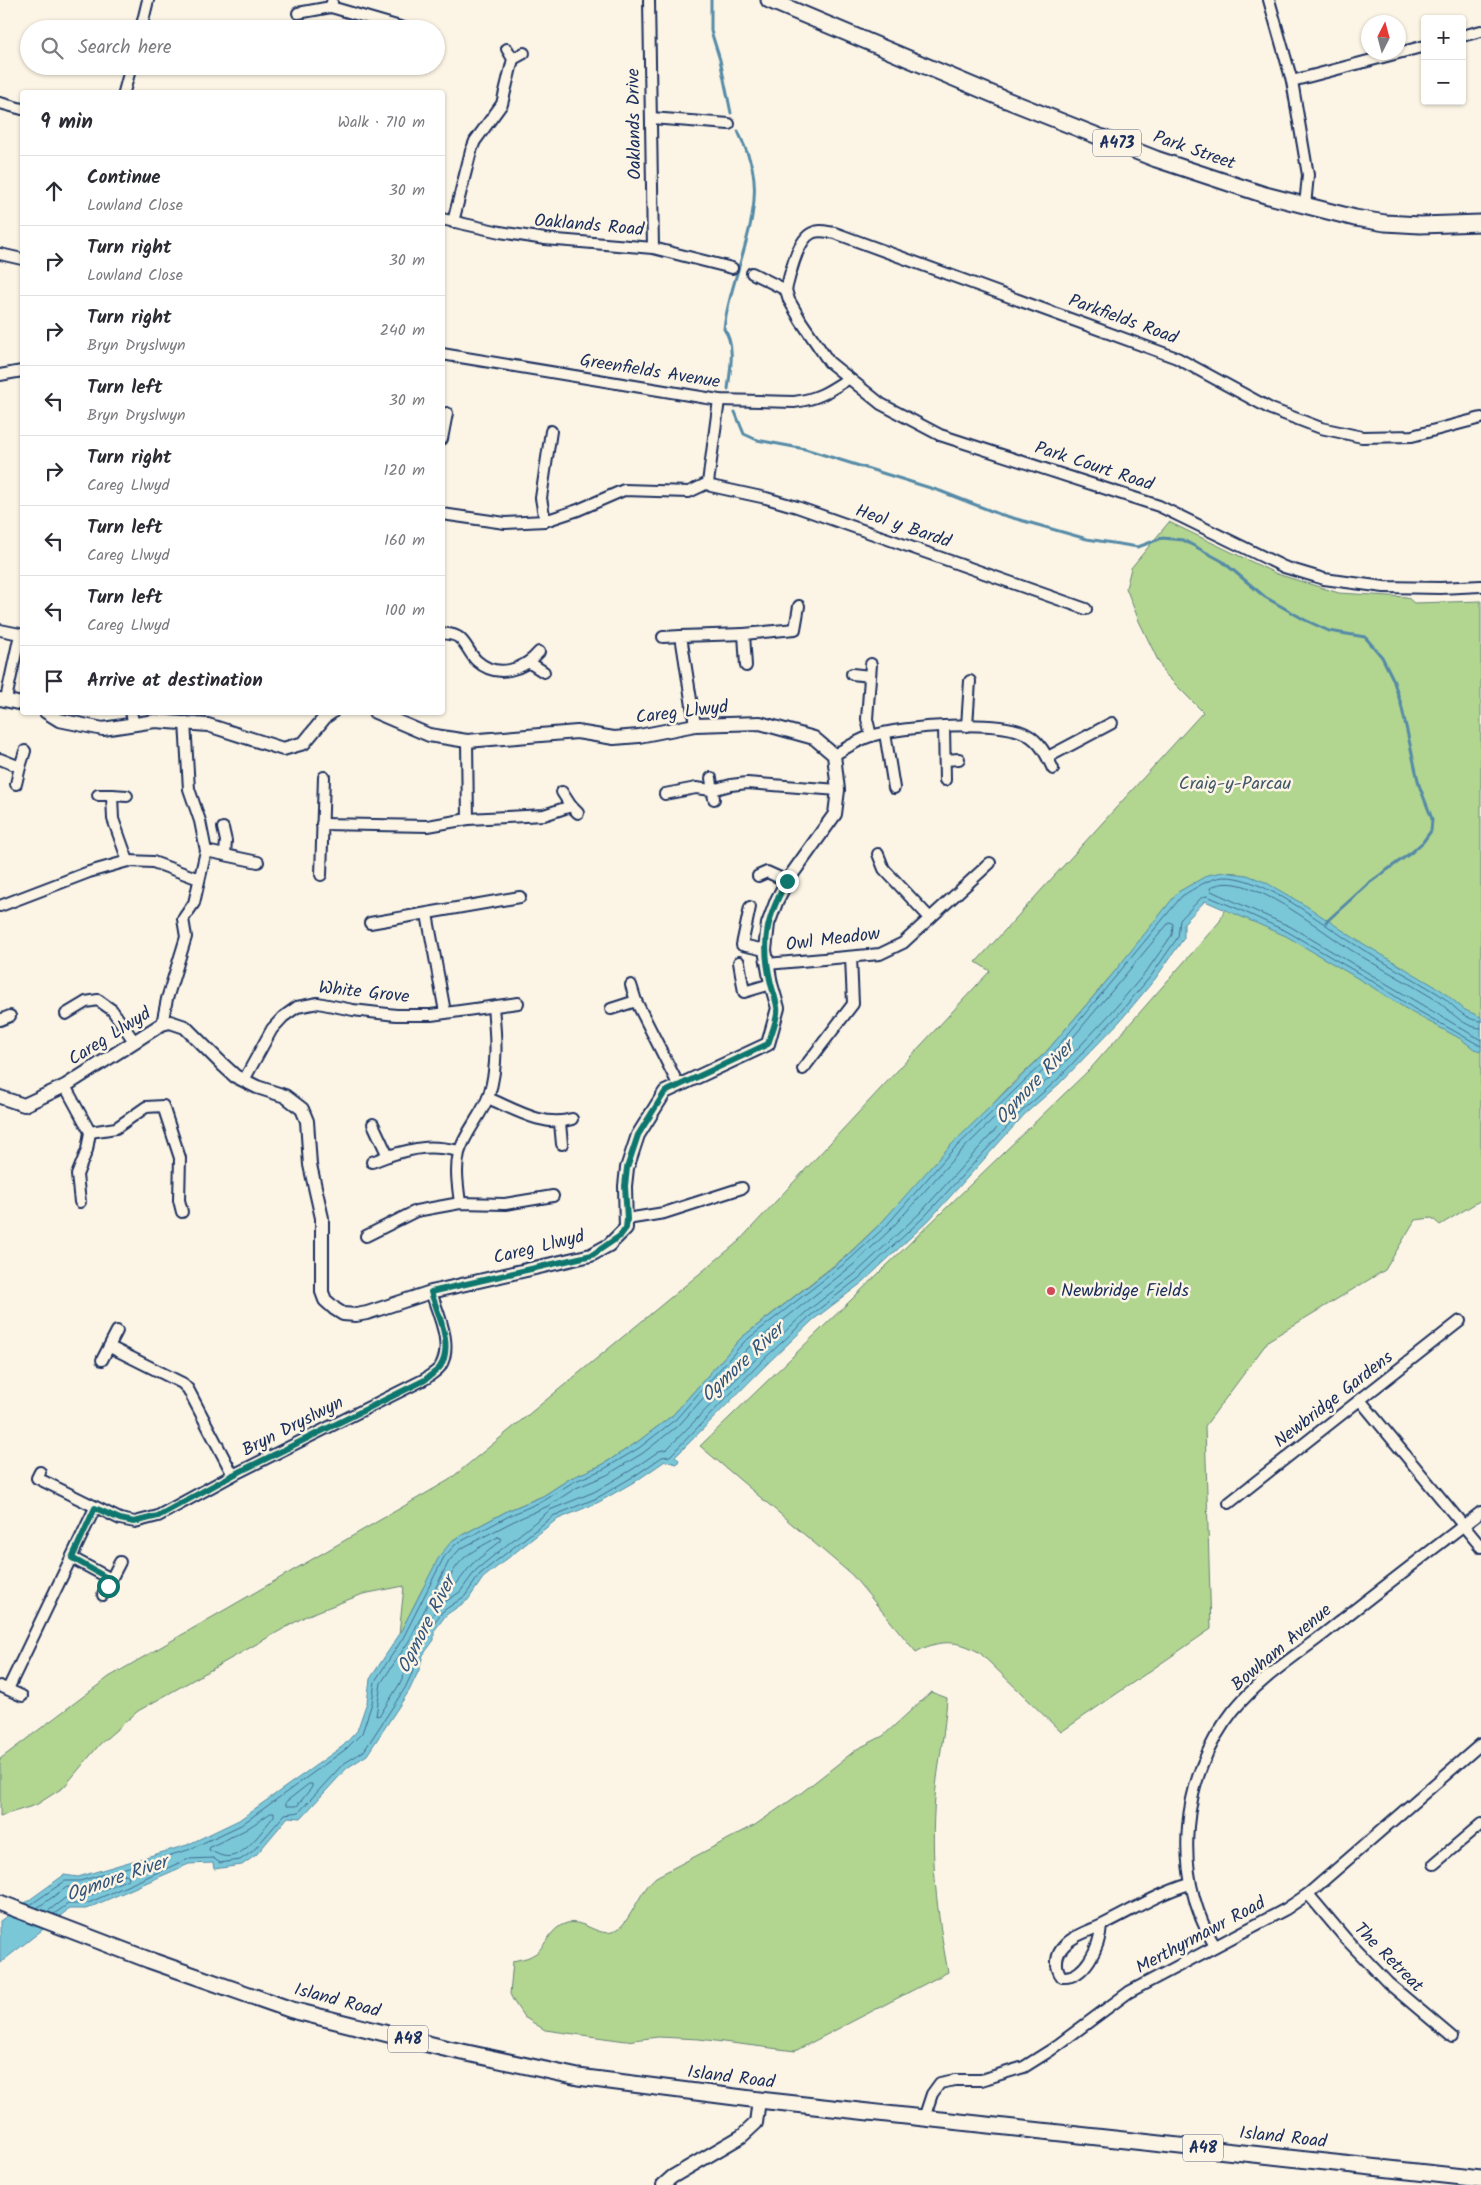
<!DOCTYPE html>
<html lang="en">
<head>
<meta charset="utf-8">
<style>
	:root { --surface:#fff; --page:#f2f2f3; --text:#2b2b33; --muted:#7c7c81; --line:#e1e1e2 }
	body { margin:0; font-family:Kalam,sans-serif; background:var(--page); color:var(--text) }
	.controls { position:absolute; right:15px; top:15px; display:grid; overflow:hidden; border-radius:5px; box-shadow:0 1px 4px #0004 }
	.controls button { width:45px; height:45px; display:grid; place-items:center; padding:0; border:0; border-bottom:1px solid var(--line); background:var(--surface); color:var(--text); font:25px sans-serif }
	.compass { position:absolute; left:1361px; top:15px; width:45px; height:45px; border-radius:50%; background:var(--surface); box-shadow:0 1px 4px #0004; rotate:6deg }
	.stop { position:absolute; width:15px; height:15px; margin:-11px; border:4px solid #0f766e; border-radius:50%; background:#fff }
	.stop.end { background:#0f766e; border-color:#fff; box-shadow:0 1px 5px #0008 }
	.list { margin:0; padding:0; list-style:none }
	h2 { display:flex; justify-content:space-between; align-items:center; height:65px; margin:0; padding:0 20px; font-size:21px }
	h2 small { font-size:16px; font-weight:400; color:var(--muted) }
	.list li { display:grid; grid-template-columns:32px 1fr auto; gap:15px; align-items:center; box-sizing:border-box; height:70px; padding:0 20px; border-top:1px solid var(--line) }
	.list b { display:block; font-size:19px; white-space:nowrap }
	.list p { margin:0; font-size:16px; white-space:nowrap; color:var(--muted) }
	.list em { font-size:16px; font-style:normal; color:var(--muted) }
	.icon { flex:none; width:28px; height:28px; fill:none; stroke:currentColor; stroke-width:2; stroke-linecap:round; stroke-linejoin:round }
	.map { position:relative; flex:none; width:1481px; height:2185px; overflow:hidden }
	.search { position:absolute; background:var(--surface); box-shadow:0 1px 4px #0004; left:20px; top:20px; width:425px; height:55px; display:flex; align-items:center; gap:12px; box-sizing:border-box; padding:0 18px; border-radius:28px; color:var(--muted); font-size:19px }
	.panel { position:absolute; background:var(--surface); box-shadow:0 1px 4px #0004; left:20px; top:90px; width:425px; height:625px; border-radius:5px }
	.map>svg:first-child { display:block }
	.green { fill:#b2d590; stroke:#668277 }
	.water { fill:#7ac7d8; stroke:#548aa7 }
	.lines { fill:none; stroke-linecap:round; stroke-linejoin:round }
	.shore { stroke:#416c8f; stroke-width:1 }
	.stream { stroke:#548aa7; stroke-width:3 }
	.minor-casing { stroke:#1b2f5e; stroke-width:14 }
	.tertiary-casing { stroke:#1b2f5e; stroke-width:16 }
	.primary-casing { stroke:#1b2f5e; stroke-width:19 }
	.minor { stroke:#fcf5e5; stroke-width:10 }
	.tertiary { stroke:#fcf5e5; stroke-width:12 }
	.primary { stroke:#fcf5e5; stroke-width:15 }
	.route { stroke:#0f766e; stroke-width:6 }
	.poi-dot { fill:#d1495b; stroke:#fcf5e5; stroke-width:2 }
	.labels { text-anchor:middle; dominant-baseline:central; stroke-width:5; stroke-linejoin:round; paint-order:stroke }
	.shield { fill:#fcf5e5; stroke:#5e6a86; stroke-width:1 }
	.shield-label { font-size:16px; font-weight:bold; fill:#1b2f5e }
	.street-label { font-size:18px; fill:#1b2f5e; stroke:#fcf5e5 }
	.park-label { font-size:18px; fill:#41586a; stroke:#fcf5e5 }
	.poi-label { font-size:18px; fill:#1b2f5e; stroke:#fcf5e5; text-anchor:start }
	.water-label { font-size:19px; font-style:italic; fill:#33557c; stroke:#fcf5e5 }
</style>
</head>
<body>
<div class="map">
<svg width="1481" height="2185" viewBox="0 0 1481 2185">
	<rect width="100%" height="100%" fill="#fcf5e5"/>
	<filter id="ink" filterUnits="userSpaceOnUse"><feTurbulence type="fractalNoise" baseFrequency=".02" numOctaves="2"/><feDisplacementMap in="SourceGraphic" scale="10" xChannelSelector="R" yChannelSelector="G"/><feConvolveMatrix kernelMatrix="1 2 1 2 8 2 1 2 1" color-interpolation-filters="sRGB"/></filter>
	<g filter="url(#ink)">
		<g class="green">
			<path d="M 1169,522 L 1277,574 L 1339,593 L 1407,597 L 1414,603 L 1481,601 L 1481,1200 L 1440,1225 L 1432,1218 L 1415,1220 L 1385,1270 L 1269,1340 L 1205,1426 L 1211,1629 L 1061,1732 L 980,1653 C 958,1639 937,1640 916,1652 L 852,1575 L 700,1446 L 1091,1068 L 1220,921 L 1238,873 L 1223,872 L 1111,976 L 1046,1052 L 1007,1089 L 882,1222 L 846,1256 L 741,1338 L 673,1415 L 636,1443 L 602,1465 L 571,1478 L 543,1496 L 509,1510 L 453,1540 L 422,1590 L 399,1635 L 404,1586 L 363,1594 L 306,1616 L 138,1711 L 100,1744 L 64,1787 L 36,1805 L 0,1816 L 0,1759 L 109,1677 L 449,1480 L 738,1242 L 990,971 L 976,962 L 1203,712 L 1164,673 L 1139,621 L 1126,588 L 1131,568 Z"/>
			<path d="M 931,1692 L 947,1698 C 945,1731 938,1764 935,1797 C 930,1856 937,1914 948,1972 L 795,2051 L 699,2039 L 658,2037 L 626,2041 L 545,2030 L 524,2017 L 514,2002 L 510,1994 L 513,1961 C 519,1959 526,1959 531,1956 C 546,1950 548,1928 567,1923 C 586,1919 601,1941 618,1929 C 631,1920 640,1890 656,1877 L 755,1825 L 801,1793 L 857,1749 L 883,1736 Z"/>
		</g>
		<polygon class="water" points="1223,872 1247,875 1265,882 1308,907 1357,940 1441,990 1465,1010 1481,1017 1481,1051 1474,1049 1461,1039 1411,1012 1369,985 1286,936 1205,901 1184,923 1184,938 1155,979 1120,1021 1059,1084 1025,1114 929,1220 863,1282 813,1320 769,1362 675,1457 679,1460 677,1464 665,1461 639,1479 599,1502 556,1520 483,1578 468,1600 446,1615 434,1631 434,1640 423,1655 419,1670 409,1691 367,1755 347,1768 301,1818 288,1817 256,1855 242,1865 214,1869 213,1863 189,1864 86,1909 69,1909 0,1963 0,1921 64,1875 78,1877 187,1845 239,1820 343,1746 357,1731 367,1702 370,1679 399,1635 440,1555 453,1540 509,1510 543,1496 571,1478 602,1465 636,1443 673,1415 741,1338 846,1257 882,1222 947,1149 1046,1052 1111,976 1178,892 1208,875"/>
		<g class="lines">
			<g class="shore">
				<polygon points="1170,922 1173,924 1172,935 1146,972 1111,1013 1052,1076 1017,1106 921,1212 855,1274 806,1312 761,1354 667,1449 659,1451 633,1469 594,1492 550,1510 476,1570 460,1592 439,1606 425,1625 423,1636 413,1650 408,1666 399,1685 380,1715 376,1716 381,1683 409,1641 449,1561 460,1549 514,1521 548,1506 576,1488 607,1475 643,1453 680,1424 749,1347 853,1265 890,1230 955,1157 1054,1060"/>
				<path d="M 1481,1028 C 1461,1027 1449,1008 1433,998 C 1406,981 1378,967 1351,950 C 1318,928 1285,901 1247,887 C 1236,883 1220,881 1210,888 L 1211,891 L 1291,927 L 1481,1040"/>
				<path d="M 498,1537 L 501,1538 L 501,1541 L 472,1564 L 455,1586 L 447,1592 L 444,1591 L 444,1588 C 461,1555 466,1555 498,1537 Z"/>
				<polygon points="309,1784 312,1784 312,1787 297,1806 286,1806 286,1802"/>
				<path d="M 271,1813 L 274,1813 L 274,1816 C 263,1829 243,1861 223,1856 C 219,1855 213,1852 209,1850 L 210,1847 L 245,1830 Z"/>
				<path d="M 30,1905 L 65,1881 L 80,1881 L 188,1850 L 241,1825 L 346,1749 L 362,1733 L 372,1703 L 375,1681 L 403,1638 L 444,1557 L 456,1544 L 511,1515 L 545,1500 L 573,1482 L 604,1469 L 639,1448 L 676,1419 L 744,1342 L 849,1260 L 886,1226 L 950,1153 L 1050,1056 L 1182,896 C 1194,889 1209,878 1223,877 C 1261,875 1323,924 1354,944 C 1381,962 1410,976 1437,993 C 1452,1002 1462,1020 1481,1021"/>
				<polyline points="37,1908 67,1887 81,1888 126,1874 129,1876 128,1879 84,1898 65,1898 47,1912"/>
				<polyline points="54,1914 68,1904 86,1904 188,1859 213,1858 220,1863 240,1860 253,1851 285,1814 299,1812 343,1764 364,1751 405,1688 414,1669 418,1653 429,1638 430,1628 443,1611 465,1596 480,1574 553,1516 597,1498 636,1475 662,1457 670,1456 765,1358 810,1316 859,1278 925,1216 1022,1111 1056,1081 1116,1017 1151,976 1178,937 1180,920 1202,897 1207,896 1236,908 1288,932 1372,981 1413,1008 1481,1046"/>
			</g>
			<g class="stream">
				<polyline points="711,0 711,31 720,60 731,113"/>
				<path d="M 728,389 C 730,371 736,345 724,329 C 729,279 764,218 752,167 C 749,155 743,143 738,131"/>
				<polyline points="735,412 744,434 757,440 805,449 940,491 999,514 1087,539 1138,547 1162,538 1183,540 1222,561 1265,597 1305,620 1329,631 1365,637 1382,657 1393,679 1401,704 1419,785 1432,819 1431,831 1423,842 1412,852 1369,883 1326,922"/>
			</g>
			<g class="minor-casing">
				<g id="minor">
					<polyline points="649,0 653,248"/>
					<polyline points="1269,0 1292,81 1308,175 1305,206"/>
					<polyline points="331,7 407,29"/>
					<polyline points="298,13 331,7 332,2"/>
					<polyline points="141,29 148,0"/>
					<polyline points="1462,36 1481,31"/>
					<polyline points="513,59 524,53"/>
					<polyline points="1292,81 1425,46"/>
					<polyline points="124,92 131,66"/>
					<polyline points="0,103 22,109"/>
					<polyline points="651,118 729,124"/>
					<polyline points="442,219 500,232 545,239 653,248 732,268"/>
					<polyline points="453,222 471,151 475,141 502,104 513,59 507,49"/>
					<polyline points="0,254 22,259"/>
					<polyline points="752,273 786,290 789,300 801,321 829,362 881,404 940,435 1159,506 1284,567 1324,579 1384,587 1440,588 1481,586"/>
					<path d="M 786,290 C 790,275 797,240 812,233 C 819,229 827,232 835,233 L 1177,358 L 1271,409 L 1321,428 L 1362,437 L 1412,436 L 1481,418"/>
					<path d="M 442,354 L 719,400 L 794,402 C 818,399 828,392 848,379"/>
					<polyline points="0,375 22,371"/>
					<polyline points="442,439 447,413"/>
					<polyline points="708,483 711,486 766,498 797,507 1086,609"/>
					<polyline points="442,514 505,523 545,521 578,510 624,490 689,492 708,483 719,400"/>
					<polyline points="545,521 541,498 551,431"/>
					<polyline points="0,630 20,634 6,699"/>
					<path d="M 442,633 C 447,634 454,634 458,637 C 466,642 470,655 477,661 C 497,679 524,670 539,652"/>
					<polyline points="744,634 795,629 799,606"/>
					<polyline points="663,637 681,636"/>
					<polyline points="530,663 544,672"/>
					<polyline points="852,674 870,676"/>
					<polyline points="131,712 134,725"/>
					<polyline points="695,725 681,636 744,634 746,666"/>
					<polyline points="944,726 945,780"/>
					<polyline points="967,726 970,681"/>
					<polyline points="885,733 894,788"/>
					<polyline points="871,736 867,719 871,664"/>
					<polyline points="467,741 468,819"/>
					<path d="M 834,755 C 846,748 858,740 871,736 C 902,726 998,719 1026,734 C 1040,741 1047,756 1053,769"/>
					<polyline points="1048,757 1112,723"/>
					<polyline points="0,759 20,767 16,784"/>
					<polyline points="945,760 959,759"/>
					<polyline points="20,767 25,751"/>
					<polyline points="711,778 714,799"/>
					<polyline points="562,792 571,806 578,813"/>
					<polyline points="665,794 696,788 712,790 731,785 747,783 838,790"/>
					<polyline points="98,795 112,795 113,819 128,861"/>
					<polyline points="112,795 127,796"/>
					<polyline points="322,824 428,826 468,819 544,815 571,806"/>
					<polyline points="223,828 226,841 225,854"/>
					<polyline points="206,851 258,862"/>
					<polyline points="878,854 884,869 930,918"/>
					<polyline points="321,875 324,777"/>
					<polyline points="758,876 767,872 787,881"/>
					<polyline points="0,906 89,872 128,861 153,862 199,879"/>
					<polyline points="750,907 742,945 765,950"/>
					<polyline points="427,914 445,1012"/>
					<polyline points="370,923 520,897"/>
					<polyline points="739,962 744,992 771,984"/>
					<polyline points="767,964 880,954 903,943 990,863"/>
					<polyline points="631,985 636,1001 679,1086"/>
					<polyline points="611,1009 636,1001"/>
					<polyline points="66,1014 86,1002 98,1000 112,1010 134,1041"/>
					<polyline points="0,1020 10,1016"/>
					<polyline points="162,1024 167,999 186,937 183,919 194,903 206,851 200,821 189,789 185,722"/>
					<polyline points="803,1069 853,1004 851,957"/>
					<polyline points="244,1080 272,1029 283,1017 297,1007 318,1003 353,1010 396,1015 431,1015 518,1003"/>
					<polyline points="65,1086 90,1132 87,1150 77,1175 80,1202"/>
					<path d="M 488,1098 C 514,1109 544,1128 572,1119"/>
					<polyline points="560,1123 562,1144"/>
					<path d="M 373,1124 L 388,1156 C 417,1147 430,1145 459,1151"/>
					<polyline points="90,1132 116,1128 146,1107 163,1106 180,1158 179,1200 182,1212"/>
					<polyline points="372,1162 388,1156"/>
					<path d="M 460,1203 C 458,1187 455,1169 459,1153 C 465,1132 482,1115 489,1095 C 498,1066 496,1037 493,1007"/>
					<polyline points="627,1219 664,1213 742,1188"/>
					<polyline points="366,1236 416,1211 460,1203 505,1204 553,1196"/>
					<polyline points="110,1347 182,1383 188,1389 233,1475"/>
					<polyline points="102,1360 117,1331"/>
					<polyline points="1360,1400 1481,1547"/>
					<path d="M 40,1472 L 37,1478 L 120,1519 L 135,1522 L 158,1516 L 233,1475 L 425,1379 C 429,1376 436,1372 440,1367 C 454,1346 438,1314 431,1292"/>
					<polyline points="1229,1503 1460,1321"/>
					<polyline points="72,1558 111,1579"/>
					<polyline points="103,1595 120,1562"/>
					<polyline points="0,1686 22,1696"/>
					<polyline points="8,1689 95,1508"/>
					<polyline points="1434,1864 1481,1824"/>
					<polyline points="1308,1894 1346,1939 1388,1983 1452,2037"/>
					<path d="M 1101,1926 C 1100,1946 1085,1979 1062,1977 C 1054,1967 1056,1954 1064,1946 C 1074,1935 1089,1931 1102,1925 C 1131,1911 1159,1893 1190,1884"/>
					<path d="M 1215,1946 C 1171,1874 1181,1777 1233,1711 C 1258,1680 1294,1657 1325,1633 C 1377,1592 1429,1552 1481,1512"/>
					<polyline points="924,2118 932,2094 940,2083 955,2080 981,2080 1024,2067 1051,2050 1129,1992 1286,1909 1308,1894 1481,1744"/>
				</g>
			</g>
			<g class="tertiary-casing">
				<g id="tertiary">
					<polyline points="0,699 22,704"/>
					<polyline points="46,712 59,720 103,729 155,721 208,725 283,749 304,743 326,716 332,712"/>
					<polyline points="0,1097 24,1105 65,1086 162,1024 170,1022 185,1027 222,1064 235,1076 257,1087 285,1096 302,1109 307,1121 310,1165 322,1218 322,1292 325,1300 335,1309 343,1314 356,1315 367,1313 431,1292 591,1255 609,1245 626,1228 625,1186 627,1168 638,1135 665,1092 768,1044 778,1008 771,984 765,950 768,924 777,900 787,881 835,814 838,790 834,755 814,738 760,723 695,725 639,736 614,738 577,732 467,741 429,735 375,712"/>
					<polyline points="663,2185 672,2177 742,2136 756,2123 759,2100"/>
				</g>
			</g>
			<g class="primary-casing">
				<g id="primary">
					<polyline points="769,0 1004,99 1156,159 1265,195 1355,218 1385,223 1420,225 1481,223"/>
					<polyline points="0,1903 149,1960 292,2010 444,2048 578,2077 759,2100 1481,2179"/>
				</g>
			</g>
			<use href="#minor" class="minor"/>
			<use href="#tertiary" class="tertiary"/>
			<use href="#primary" class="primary"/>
		</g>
	</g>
	<g class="lines" filter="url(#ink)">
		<path class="route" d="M 108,1586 L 111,1580 L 72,1558 L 95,1508 L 120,1519 L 134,1522 L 158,1516 L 233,1475 L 425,1380 C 429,1376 436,1372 440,1367 C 454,1346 438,1314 431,1292 L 592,1255 L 620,1236 L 626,1228 L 627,1219 L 625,1186 L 627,1168 L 638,1135 L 665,1092 L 768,1044 C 771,1034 779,1017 777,1007 C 776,999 773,992 771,984 C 761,942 766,918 787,881"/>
	</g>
	<circle class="poi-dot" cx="1051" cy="1291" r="5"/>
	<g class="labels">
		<g class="shield">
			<rect x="1093" y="129.5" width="48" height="27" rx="4"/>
			<rect x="388" y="2025.5" width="40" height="27" rx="4"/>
			<rect x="1183" y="2134.5" width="40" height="27" rx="4"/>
		</g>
		<g class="shield-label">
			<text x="1117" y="143">A473</text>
			<text x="408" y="2039">A48</text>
			<text x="1203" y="2148">A48</text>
		</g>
		<g class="street-label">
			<text transform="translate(635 124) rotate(-91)">Oaklands Drive</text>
			<text transform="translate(1194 151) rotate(19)">Park Street</text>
			<text transform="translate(589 226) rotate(5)">Oaklands Road</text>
			<text transform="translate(1123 320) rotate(20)">Parkfields Road</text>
			<text transform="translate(650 372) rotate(9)">Greenfields Avenue</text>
			<text transform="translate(1094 467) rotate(18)">Park Court Road</text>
			<text transform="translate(903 527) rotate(19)">Heol y Bardd</text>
			<text transform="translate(682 713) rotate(-7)">Careg Llwyd</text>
			<text transform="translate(833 940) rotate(-7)">Owl Meadow</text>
			<text transform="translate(364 993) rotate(6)">White Grove</text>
			<text transform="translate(110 1037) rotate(-32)">Careg Llwyd</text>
			<text transform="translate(539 1248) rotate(-14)">Careg Llwyd</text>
			<text transform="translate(1334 1400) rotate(-38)">Newbridge Gardens</text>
			<text transform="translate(293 1427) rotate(-27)">Bryn Dryslwyn</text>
			<text transform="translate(1282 1648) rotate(-40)">Bowham Avenue</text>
			<text transform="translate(1201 1936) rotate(-28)">Merthyrmawr Road</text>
			<text transform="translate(1388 1958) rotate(45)">The Retreat</text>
			<text transform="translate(337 2001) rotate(15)">Island Road</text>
			<text transform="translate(731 2078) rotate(7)">Island Road</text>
			<text transform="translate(1283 2138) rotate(6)">Island Road</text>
		</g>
		<g class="park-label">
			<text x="1235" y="784">Craig-y-Parcau</text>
		</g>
		<g class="poi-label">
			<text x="1061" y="1291">Newbridge Fields</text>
		</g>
		<g class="water-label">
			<text transform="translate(1035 1083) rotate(-47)">Ogmore River</text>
			<text transform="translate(743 1363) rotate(-43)">Ogmore River</text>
			<text transform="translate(427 1625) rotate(-63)">Ogmore River</text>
			<text transform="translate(117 1879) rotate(-19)">Ogmore River</text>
		</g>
	</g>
</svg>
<div class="controls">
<button>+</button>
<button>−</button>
</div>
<svg class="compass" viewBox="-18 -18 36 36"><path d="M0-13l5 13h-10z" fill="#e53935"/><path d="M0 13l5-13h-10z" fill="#7c7c81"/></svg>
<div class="stop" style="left:108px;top:1586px"></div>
<div class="stop end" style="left:787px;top:881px"></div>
<div class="search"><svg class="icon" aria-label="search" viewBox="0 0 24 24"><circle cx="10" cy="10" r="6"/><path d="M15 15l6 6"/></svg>Search here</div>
<section class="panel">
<h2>9 min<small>Walk · 710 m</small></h2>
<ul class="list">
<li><svg class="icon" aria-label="ahead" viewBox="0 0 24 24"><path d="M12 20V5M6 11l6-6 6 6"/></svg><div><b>Continue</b><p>Lowland Close</p></div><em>30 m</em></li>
<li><svg class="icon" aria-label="right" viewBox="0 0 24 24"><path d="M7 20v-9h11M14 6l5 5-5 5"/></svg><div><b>Turn right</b><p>Lowland Close</p></div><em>30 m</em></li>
<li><svg class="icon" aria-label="right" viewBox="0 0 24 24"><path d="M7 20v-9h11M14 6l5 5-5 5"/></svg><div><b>Turn right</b><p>Bryn Dryslwyn</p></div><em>240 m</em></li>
<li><svg class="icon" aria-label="left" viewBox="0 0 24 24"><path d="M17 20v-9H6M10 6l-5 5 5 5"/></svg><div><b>Turn left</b><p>Bryn Dryslwyn</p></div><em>30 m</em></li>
<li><svg class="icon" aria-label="right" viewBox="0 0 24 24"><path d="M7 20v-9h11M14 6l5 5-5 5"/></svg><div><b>Turn right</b><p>Careg Llwyd</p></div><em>120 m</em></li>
<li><svg class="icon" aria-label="left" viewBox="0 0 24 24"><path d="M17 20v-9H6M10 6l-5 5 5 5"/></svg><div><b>Turn left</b><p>Careg Llwyd</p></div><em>160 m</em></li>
<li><svg class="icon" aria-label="left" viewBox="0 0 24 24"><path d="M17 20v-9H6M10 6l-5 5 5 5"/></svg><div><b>Turn left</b><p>Careg Llwyd</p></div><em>100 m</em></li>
<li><svg class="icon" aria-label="arrive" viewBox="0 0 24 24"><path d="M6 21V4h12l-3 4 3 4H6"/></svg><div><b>Arrive at destination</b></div></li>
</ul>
</section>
</div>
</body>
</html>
